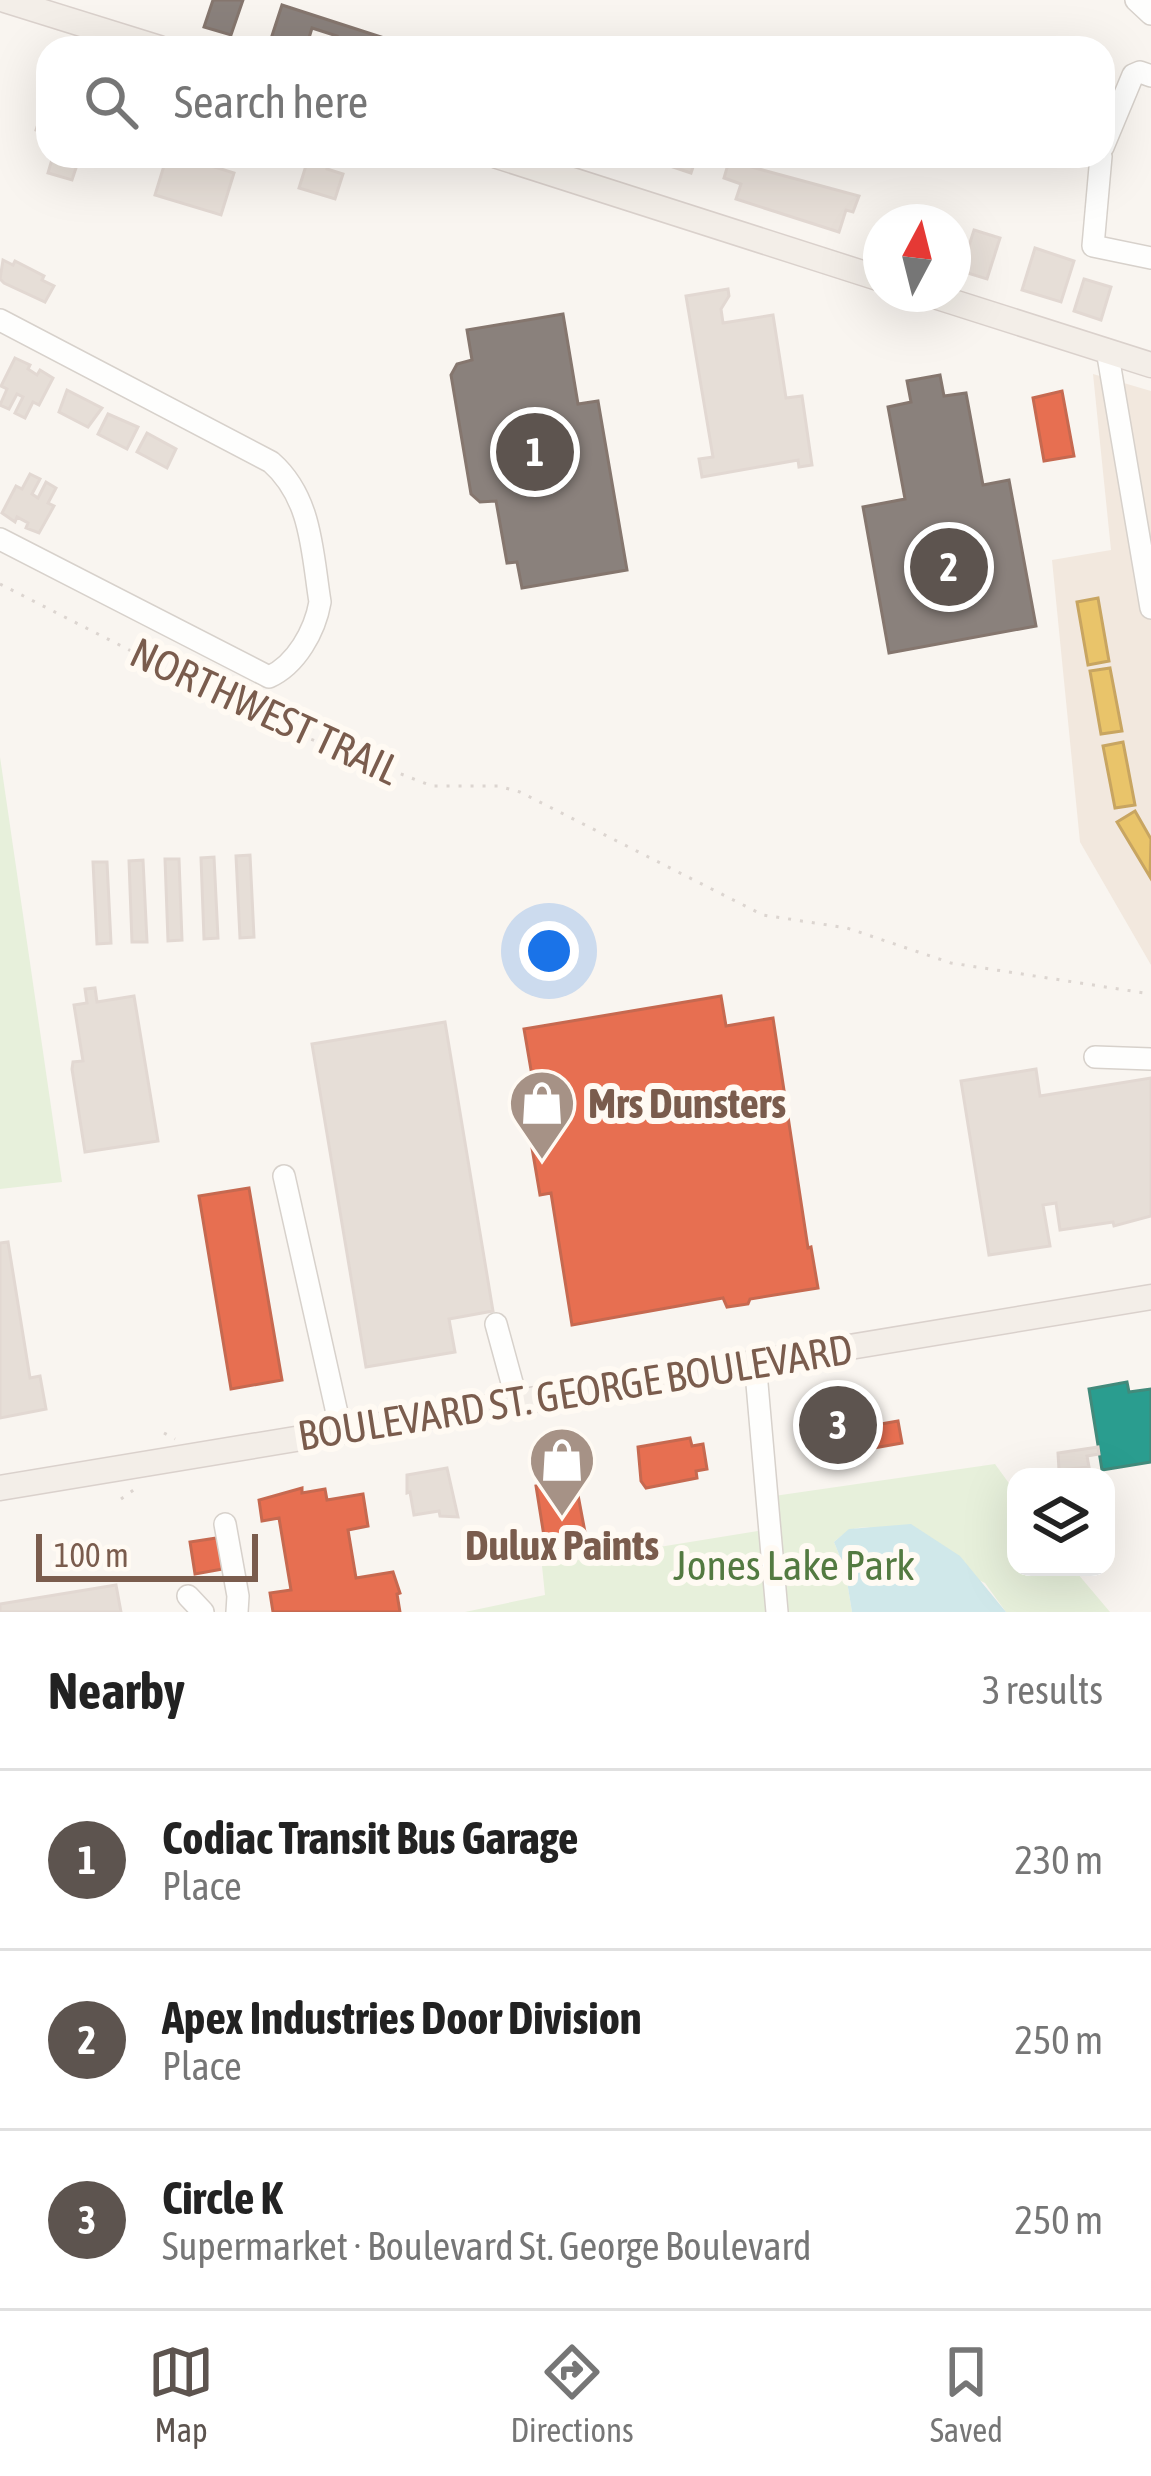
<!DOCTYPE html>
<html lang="en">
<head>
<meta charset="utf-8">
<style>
	:root { --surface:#fff; --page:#f6f6f6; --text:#222; --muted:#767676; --line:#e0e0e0; --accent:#5d544f }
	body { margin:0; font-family:"Asap Condensed",sans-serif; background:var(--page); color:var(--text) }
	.controls { position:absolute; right:36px; bottom:36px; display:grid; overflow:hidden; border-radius:24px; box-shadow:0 12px 48px #0002 }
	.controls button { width:108px; height:108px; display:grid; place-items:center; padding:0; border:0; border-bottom:3px solid var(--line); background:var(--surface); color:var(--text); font:60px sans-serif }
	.compass { position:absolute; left:863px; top:204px; width:108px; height:108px; border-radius:50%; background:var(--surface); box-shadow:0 12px 48px #0002; rotate:7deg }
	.scale { position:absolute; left:36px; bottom:30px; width:222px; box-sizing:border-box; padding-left:12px; border:6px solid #7a5c4d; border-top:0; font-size:33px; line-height:42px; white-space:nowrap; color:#7a5c4d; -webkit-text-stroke:9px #fffaf3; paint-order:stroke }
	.you { position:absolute; left:549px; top:951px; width:42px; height:42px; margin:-30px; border:9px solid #fff; border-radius:50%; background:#1a73e8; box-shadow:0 0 0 18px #1a73e833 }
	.badge { display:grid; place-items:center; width:78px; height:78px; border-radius:50%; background:var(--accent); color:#fff; font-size:39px; font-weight:700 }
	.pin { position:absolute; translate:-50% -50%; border:6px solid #fff; box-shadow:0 3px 12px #0006 }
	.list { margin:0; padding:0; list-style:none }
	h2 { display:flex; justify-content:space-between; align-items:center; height:156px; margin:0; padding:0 48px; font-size:51px }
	h2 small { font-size:39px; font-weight:400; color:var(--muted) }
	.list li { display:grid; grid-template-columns:78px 1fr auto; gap:36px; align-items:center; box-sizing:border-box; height:180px; padding:0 48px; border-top:3px solid var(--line) }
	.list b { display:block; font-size:45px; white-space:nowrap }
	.list p { margin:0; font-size:39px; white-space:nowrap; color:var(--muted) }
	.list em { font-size:39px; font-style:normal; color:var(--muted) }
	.icon { flex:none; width:66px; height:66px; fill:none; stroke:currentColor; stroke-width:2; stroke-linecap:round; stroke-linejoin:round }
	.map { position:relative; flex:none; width:1151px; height:1612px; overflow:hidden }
	.search { position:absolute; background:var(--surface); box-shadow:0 12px 48px #0002; left:36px; right:36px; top:36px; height:132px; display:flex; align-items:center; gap:30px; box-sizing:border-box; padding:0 42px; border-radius:36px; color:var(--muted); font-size:45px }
	.sheet { height:696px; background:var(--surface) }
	nav { display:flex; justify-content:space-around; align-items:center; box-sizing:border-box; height:168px; border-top:3px solid var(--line); background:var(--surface); font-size:33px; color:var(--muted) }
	nav a { display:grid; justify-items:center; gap:6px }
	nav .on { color:var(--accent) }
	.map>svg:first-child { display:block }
	.residential { fill:#f2e8de }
	.green { fill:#e7f0db }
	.water { fill:#d0e8ea }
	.homes { fill:#e9c46a; stroke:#c8a561; stroke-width:3 }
	.shops { fill:#e76f51; stroke:#c66950; stroke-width:3 }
	.schools { fill:#2a9d8f; stroke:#428a7b; stroke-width:3 }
	.industry { fill:#8a817c; stroke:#85766e; stroke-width:3 }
	.building { fill:#e6ded7; stroke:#e2d8d2; stroke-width:3 }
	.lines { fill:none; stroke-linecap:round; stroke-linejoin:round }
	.minor-casing { stroke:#d7d1cb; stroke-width:24 }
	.major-casing { stroke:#dad1cc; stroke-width:27 }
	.path { stroke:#dcd5d0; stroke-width:3; stroke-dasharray:3 9; stroke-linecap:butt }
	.minor { stroke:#fefefd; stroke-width:21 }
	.major { stroke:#f3eee8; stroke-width:24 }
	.labels { text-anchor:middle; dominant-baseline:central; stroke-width:12; stroke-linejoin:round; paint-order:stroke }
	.street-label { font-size:42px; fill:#7a5c4d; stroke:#fffaf3 }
	.poi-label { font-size:42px; font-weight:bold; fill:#7a5c4d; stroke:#fffaf3; text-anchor:start }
	.park-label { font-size:42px; fill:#537a41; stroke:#fffaf3 }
</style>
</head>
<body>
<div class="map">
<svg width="1151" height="1612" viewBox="0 0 1151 1612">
	<rect width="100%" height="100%" fill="#f9f5f0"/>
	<polygon class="residential" points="1093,374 1151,391 1151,965 1080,842 1052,560 1111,550"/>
	<g class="green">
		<polygon points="0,757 62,1182 0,1189"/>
		<path d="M 995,1464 L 1016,1493 L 1016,1567 L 1072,1567 L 1110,1612 L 1006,1612 L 985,1583 L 871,1528 C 853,1526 847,1531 834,1542 L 845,1569 L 852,1612 L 465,1612 L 545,1595 L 542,1566 L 764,1530 L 761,1498 Z"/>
	</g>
	<polygon class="water" points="911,1524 960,1556 1006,1612 852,1612 845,1569 834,1542 849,1529"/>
	<g class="homes">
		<polygon points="1098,598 1109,661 1088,665 1077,602"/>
		<polygon points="1110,668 1122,731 1101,734 1090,671"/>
		<polygon points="1123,742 1135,805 1115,808 1103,746"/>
		<polygon points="1135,811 1151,839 1150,877 1117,822"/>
	</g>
	<g class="shops">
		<polygon points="1062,391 1074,456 1044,461 1033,398"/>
		<polygon points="721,996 726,1026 773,1018 808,1248 811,1247 818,1288 750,1299 748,1304 727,1307 723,1298 572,1325 551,1193 540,1195 532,1148 544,1146 524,1029"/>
		<polygon points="249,1188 282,1380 231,1389 199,1196"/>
		<polygon points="845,1390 852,1429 898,1421 902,1443 840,1454 837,1436 826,1438 819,1394"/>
		<polygon points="690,1438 692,1446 703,1444 707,1469 696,1471 697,1478 646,1488 641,1481 638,1447"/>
		<polygon points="575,1479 588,1548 547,1555 536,1486"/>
		<polygon points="302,1488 302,1493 325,1489 327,1500 363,1494 368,1526 348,1530 356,1578 393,1572 400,1593 397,1594 400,1612 273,1612 270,1593 291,1590 279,1518 262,1521 259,1500"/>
		<polygon points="223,1537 228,1568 195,1574 190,1542"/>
	</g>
	<polygon class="schools" points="1127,1382 1129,1392 1151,1389 1151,1462 1102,1470 1089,1389"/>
	<g class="industry">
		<polygon points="213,0 243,0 231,35 204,27"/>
		<polygon points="282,5 415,48 351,48 335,43 337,36 312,28 306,48 268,48"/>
		<polygon points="563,314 578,404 598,401 627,570 522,588 517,562 507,563 496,501 480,502 471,494 451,375 457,364 472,360 467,330"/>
		<polygon points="940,375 944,396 966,393 983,485 1009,480 1036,626 889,653 863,507 905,499 888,407 911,402 907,381"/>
	</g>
	<g class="building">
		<polygon points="48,94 48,134 36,130"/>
		<polygon points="53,156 80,156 72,180 48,173"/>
		<polygon points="167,156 211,156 208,165 234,173 221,215 155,195"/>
		<polygon points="309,156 331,156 327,169 343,174 335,199 299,188"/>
		<polygon points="670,156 696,158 691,173 667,165"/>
		<polygon points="729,161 859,196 853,212 846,210 839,232 736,199 741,184 724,178"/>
		<polygon points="974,230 1000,238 987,279 961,271"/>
		<polygon points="1035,248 1074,261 1061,302 1022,290"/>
		<polygon points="3,260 13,265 15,261 44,276 42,280 54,286 45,302 4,283 0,279"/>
		<polygon points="1084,279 1111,287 1101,320 1074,311"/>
		<polygon points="728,289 729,296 721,309 723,323 773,315 786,398 802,396 812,465 799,467 798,460 702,477 699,459 713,457 686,296"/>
		<polygon points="15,358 30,365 28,369 37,375 40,370 53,378 39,405 33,402 25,418 15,413 23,397 17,394 9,409 0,405 7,389 1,386"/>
		<polygon points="67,390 102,408 88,427 59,412"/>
		<polygon points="108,414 138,427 127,449 98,434"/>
		<polygon points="147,433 176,449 167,468 137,452"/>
		<polygon points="30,474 40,479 32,494 38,498 46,482 56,488 48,503 54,506 39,533 26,528 28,523 17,517 15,522 2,513 16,486 22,489"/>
		<polygon points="250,855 254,937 240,938 236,856"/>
		<polygon points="214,857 218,938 204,939 201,858"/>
		<polygon points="165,859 179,859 182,940 168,941"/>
		<polygon points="143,860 147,942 132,942 129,861"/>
		<polygon points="93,862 107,862 111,943 97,944"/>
		<polygon points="95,988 97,1002 134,996 158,1141 85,1152 72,1069 73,1062 83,1061 74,1005 87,1003 85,989"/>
		<polygon points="445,1022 493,1311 449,1319 455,1352 366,1367 312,1044"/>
		<polygon points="1036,1069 1040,1096 1151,1078 1151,1216 1114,1226 1113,1222 1060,1230 1056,1203 1043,1205 1050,1246 989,1255 961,1081"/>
		<polygon points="8,1242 30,1378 40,1376 46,1409 0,1418 0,1243"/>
		<polygon points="1098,1447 1099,1454 1087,1456 1089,1467 1059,1470 1058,1453"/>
		<polygon points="447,1468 458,1517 440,1516 439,1511 414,1515 410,1492 407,1493 407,1475"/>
		<polygon points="116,1585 121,1612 0,1612 0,1604"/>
	</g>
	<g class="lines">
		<g class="minor-casing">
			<g id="minor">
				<polyline points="1136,0 1151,14"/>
				<polyline points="1103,147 1133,75 1140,72 1151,76"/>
				<polyline points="1101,156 1093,246 1151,258"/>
				<path d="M 0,320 L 271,462 C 312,498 312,552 320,602 C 315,631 296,665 269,677 L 0,539"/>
				<polyline points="1107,350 1151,608"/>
				<polyline points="1095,1057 1151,1059"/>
				<polyline points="284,1176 341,1431"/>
				<polyline points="496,1324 517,1401"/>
				<polyline points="755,1361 777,1612"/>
				<polyline points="225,1524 238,1596 237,1612"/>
				<polyline points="188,1596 203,1612"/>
			</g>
		</g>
		<g class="major-casing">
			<g id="major">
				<polyline points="5,0 159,48"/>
				<polyline points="497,156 881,279"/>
				<polyline points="928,294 1151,365"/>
				<polyline points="0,1488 1151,1297"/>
			</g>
		</g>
		<g class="path">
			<polyline points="0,584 282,728 432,786 498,786 520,792 763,915 847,928 951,963 1151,994"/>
			<polyline points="164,1433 175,1439"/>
			<polyline points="121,1499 139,1486"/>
		</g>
		<use href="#minor" class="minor"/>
		<use href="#major" class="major"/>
	</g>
	<defs>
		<g id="shop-pin" transform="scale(3.45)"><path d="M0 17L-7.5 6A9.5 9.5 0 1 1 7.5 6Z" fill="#a69286" stroke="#fffaf3"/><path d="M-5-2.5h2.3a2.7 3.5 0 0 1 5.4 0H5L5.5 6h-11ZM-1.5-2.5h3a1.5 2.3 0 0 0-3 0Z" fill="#fff"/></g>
	</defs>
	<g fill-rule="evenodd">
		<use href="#shop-pin" x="542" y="1103"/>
		<use href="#shop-pin" x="562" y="1460"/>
	</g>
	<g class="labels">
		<g class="street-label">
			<text transform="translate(265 711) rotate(25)">NORTHWEST TRAIL</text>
			<text transform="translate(575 1392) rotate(-9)">BOULEVARD ST. GEORGE BOULEVARD</text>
		</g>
		<g class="poi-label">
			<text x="588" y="1103">Mrs Dunsters</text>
			<text x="562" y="1545" text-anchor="middle">Dulux Paints</text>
		</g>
		<g class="park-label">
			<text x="794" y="1565">Jones Lake Park</text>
		</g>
	</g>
</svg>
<div class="controls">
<button><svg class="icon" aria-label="layers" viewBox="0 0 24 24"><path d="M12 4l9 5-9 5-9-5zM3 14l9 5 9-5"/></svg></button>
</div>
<svg class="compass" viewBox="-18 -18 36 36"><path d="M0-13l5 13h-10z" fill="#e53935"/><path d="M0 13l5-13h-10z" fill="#767676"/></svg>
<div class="scale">100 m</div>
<div class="you"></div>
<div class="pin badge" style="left:535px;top:452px">1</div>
<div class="pin badge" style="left:949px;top:567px">2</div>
<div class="pin badge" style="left:838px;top:1425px">3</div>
<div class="search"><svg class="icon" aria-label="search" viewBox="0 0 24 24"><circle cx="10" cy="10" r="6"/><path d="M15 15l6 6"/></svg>Search here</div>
</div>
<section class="sheet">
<h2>Nearby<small>3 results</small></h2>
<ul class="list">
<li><span class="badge">1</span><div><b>Codiac Transit Bus Garage</b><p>Place</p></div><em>230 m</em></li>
<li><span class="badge">2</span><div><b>Apex Industries Door Division</b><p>Place</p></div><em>250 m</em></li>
<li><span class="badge">3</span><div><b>Circle K</b><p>Supermarket · Boulevard St. George Boulevard</p></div><em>250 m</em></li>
</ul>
</section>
<nav>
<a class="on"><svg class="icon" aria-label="map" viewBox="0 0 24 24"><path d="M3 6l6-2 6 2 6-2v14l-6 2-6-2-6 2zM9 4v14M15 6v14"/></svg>Map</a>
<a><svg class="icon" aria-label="directions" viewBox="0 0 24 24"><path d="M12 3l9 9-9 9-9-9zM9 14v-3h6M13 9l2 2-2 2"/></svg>Directions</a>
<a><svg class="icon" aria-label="saved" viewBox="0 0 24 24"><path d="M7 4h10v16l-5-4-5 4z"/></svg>Saved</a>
</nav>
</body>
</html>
